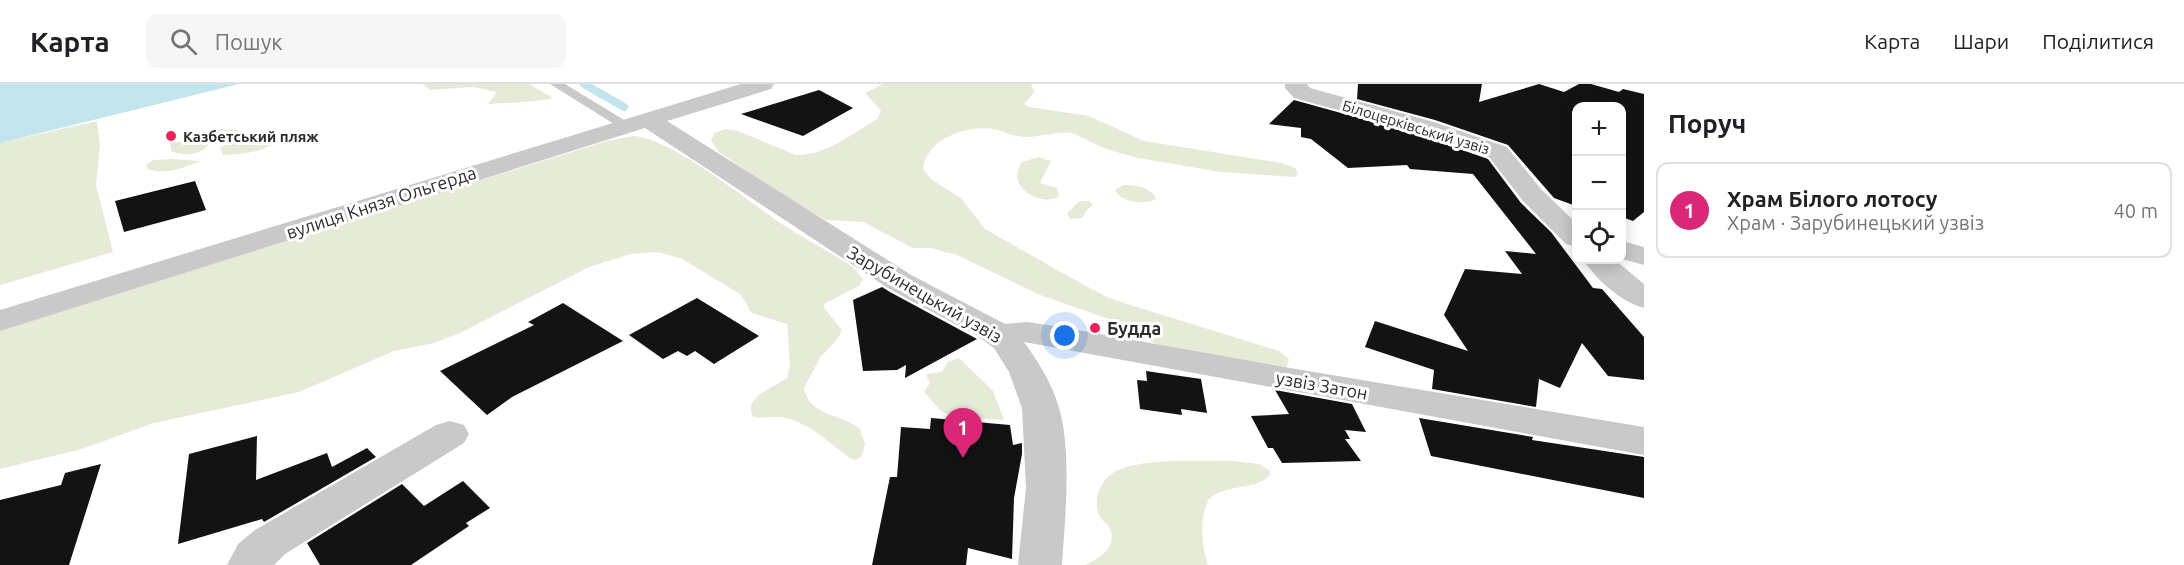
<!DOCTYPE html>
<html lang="uk">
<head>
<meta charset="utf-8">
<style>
	:root { --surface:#fff; --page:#f6f6f6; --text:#202124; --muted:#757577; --line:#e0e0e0; --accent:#db2777 }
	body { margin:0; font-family:Ubuntu,sans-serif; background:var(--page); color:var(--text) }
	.controls { position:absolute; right:18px; top:18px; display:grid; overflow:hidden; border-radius:12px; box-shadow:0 3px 15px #0003 }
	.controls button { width:54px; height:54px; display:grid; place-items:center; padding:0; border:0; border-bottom:2px solid var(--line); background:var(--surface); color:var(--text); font:30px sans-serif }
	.you { position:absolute; left:1065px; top:252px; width:21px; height:21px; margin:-15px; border:4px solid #fff; border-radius:50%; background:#1a73e8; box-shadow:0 0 0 9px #1a73e833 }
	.badge { display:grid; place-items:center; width:39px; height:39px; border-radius:50%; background:var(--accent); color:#fff; font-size:20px; font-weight:700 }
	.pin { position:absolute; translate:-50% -50px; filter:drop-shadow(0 2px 3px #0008) }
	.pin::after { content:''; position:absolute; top:32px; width:21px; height:18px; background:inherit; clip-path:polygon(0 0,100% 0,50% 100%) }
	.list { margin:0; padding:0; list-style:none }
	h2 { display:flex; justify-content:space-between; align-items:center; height:78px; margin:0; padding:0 24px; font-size:26px }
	h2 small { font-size:20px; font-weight:400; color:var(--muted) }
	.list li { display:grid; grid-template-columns:39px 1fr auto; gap:18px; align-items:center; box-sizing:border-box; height:96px; margin:0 12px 12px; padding:0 12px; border:2px solid var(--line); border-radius:12px }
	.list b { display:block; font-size:22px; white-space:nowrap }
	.list p { margin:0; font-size:20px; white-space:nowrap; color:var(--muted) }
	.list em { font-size:20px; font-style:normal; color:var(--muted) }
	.icon { flex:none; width:33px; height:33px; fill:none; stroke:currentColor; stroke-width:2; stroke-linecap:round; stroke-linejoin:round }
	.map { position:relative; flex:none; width:1644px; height:481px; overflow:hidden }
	header { display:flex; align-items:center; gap:36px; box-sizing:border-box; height:84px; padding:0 30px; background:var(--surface); border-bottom:2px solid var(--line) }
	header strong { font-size:28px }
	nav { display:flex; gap:33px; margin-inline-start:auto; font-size:21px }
	.search { width:420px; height:54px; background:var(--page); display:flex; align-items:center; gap:15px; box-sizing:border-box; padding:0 21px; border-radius:12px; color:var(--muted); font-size:22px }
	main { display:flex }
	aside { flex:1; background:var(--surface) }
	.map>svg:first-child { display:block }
	.green { fill:#e6ebd8 }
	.water { fill:#c2e4ed }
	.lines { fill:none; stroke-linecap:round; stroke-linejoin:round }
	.stream { stroke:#c2e4ed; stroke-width:8 }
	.building { fill:#131313 }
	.lane { fill:#c9c9c9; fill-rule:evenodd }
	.street { fill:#c9c9c9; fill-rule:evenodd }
	.poi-dot { fill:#f02159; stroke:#fff; stroke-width:2 }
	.labels { text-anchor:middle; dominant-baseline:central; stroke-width:6; stroke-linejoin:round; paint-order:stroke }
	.far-street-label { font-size:15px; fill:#2c2c2c; stroke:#fff }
	.far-poi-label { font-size:15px; font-weight:bold; fill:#2c2c2c; stroke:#fff; text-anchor:start }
	.street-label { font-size:18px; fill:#2c2c2c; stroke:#fff }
	.poi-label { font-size:18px; font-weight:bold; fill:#2c2c2c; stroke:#fff; text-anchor:start }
</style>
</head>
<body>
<header>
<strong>Карта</strong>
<div class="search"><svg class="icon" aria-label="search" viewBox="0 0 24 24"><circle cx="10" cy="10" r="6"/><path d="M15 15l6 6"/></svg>Пошук</div>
<nav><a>Карта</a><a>Шари</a><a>Поділитися</a></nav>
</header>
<main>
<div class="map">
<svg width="1644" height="481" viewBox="0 0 1644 481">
	<rect width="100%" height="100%" fill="#fff"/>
	<g class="green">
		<path d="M 423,0 L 529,0 L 553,14 C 534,19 509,18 488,20 L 497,8 L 473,3 L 430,6 Z"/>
		<path d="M 883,0 L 1031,0 L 1034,8 L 1024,20 L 1029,23 L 1089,32 L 1144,57 L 1281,79 L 1295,84 L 1298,89 L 1295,93 L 1221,88 L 1138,74 L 1106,65 L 1072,49 C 1056,47 1042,53 1025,53 C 1014,53 1004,47 993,45 C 967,41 926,55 923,85 L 932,96 L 961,114 L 985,145 L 1077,197 L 1107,213 L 1127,220 L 1279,267 L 1289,275 L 1286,285 L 1170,265 L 1141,254 L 1109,235 L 1040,211 L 957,171 L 931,164 L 913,164 L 863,138 L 826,136 L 777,108 L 735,79 L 719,68 L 711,57 L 714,49 L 725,45 L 738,47 L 796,71 C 826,71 852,50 877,35 L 881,27 L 865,9 Z"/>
		<polygon points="97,37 100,61 96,101 113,168 0,201 0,59"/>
		<path d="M 217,45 L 238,46 L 239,50 L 231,55 L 210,59 C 202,71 184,73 171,67 L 170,59 L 194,56 L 193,52 Z"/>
		<path d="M 633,52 C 670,53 748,117 782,140 C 805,155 830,168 853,183 L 863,195 L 859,202 L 824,220 L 824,224 L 842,246 L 838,254 L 820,274 L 804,304 C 808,332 843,330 860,345 L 865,360 L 861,373 L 855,376 L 850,374 C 830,360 811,340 786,334 C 775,331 764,335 753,333 C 742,313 775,303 787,294 L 790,281 L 787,240 L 752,229 L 749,226 L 748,222 L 740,210 L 682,175 L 658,168 L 631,170 L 589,183 L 458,250 L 434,259 L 394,267 L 299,308 L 154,339 L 82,365 L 0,385 L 0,245 L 607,57 Z"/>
		<path d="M 263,53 L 272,55 L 275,59 C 260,69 241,70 223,71 L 220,64 L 235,56 Z"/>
		<path d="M 1039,73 L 1051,77 L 1040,99 L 1057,104 L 1059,112 C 1042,124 1004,103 1022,78 Z"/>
		<path d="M 172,75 L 201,77 C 185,83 165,92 148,85 L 146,81 L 153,76 Z"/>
		<path d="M 1123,101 C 1136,101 1151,103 1156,115 C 1145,121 1121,119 1115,106 Z"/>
		<polygon points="1080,117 1089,117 1093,121 1087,126 1082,134 1070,135 1067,129"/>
		<polygon points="959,274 993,307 1004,336 956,333 942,328 924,308 930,299 926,290 942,288 948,278"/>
		<path d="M 1233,377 L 1259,380 L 1270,387 L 1270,391 C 1255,407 1227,399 1209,415 C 1199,436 1201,459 1208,481 L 1085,481 C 1100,474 1119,463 1109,443 C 1107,439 1102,437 1100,433 C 1091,415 1101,394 1118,386 C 1144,374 1204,377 1233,377 Z"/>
	</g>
	<polygon class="water" points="0,0 239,0 0,59"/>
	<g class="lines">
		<polyline class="stream" points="584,0 624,23"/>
	</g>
	<g class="building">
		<polygon points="1358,0 1482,0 1479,18 1539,0 1564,8 1579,0 1591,0 1619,8 1623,5 1644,10 1644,128 1633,137 1622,133 1622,22 1576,22 1576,122 1554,114 1508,61 1435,36 1357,15"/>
		<polygon points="819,6 853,24 803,52 741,30"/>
		<polygon points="1294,16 1417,50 1488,75 1521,119 1551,148 1593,204 1602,205 1644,253 1644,296 1608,292 1582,259 1560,304 1539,295 1536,323 1432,305 1434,286 1365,263 1375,237 1468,267 1444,231 1465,185 1522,190 1505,167 1536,170 1473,90 1410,85 1407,81 1348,84 1311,55 1301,53 1301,44 1269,40"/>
		<polygon points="195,97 206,126 124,148 115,117"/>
		<polygon points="882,203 890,208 977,255 905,294 906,281 897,286 863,287 853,216"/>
		<polygon points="697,214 759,252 714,280 695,267 687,272 678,267 663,275 629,251"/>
		<polygon points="563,219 623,257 512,313 487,331 440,287 534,241 528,238"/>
		<polygon points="1146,287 1201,295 1207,329 1181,325 1182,331 1140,325 1137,296 1147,297"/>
		<polygon points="1275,306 1352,320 1366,348 1345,346 1350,355 1345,355 1361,377 1282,379 1273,364 1268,364 1251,332 1289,330"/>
		<polygon points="931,334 1010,341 1013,361 1022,359 1022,370 1014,414 1012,475 968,464 966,481 872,481 890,393 897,393 901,343 930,345"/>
		<polygon points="1419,334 1533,353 1532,356 1644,373 1644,414 1431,372"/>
		<polygon points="257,352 256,396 327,369 332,383 367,364 376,373 264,438 262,435 178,460 189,370"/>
		<polygon points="101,380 69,481 0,481 0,416 61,401 65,389"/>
		<polygon points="463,397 490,424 466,439 469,442 411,481 320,481 307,459 402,400 424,422"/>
	</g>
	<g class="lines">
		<polygon class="lane" points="550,0 565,0 634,42 632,45 622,45"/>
		<g class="street">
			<path d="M 741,0 L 774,0 L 771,5 L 667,37 L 913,192 L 1005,240 L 1027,238 L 1055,242 L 1290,284 L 1644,343 L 1644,371 L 1024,258 C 1039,279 1052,299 1059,324 C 1072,367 1065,436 1062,481 L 1018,481 L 1026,404 L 1022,324 L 1009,288 L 994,264 L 976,251 L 891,206 L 645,44 L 0,247 L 0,226 Z"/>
			<polygon points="1285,0 1307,0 1310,4 1434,38 1507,63 1541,105 1576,139 1576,163 1566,160 1523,117 1489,73 1418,48 1294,14 1285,4"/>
			<polygon points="1622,157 1644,163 1644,181 1622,175"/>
			<path d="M 1583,176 L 1615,176 L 1644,200 L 1644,224 C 1621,218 1597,196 1583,176 Z"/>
			<polygon points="450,337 464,341 469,350 464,359 285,470 274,481 227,481 238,460 255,446 436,341"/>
		</g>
	</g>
	<g class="poi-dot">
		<circle cx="171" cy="52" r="6"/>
		<circle cx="1095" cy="244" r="6"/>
	</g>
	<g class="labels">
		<g class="far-street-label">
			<text transform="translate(1416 43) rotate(17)">Білоцерківський узвіз</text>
		</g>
		<g class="far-poi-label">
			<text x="183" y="52">Казбетський пляж</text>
		</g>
		<g class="street-label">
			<text transform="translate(381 118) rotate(-18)">вулиця Князя Ольгерда</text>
			<text transform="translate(925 210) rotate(30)">Зарубинецький узвіз</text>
			<text transform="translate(1322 301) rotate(10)">узвіз Затон</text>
		</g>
		<g class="poi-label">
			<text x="1107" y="244">Будда</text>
		</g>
	</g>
</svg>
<div class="controls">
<button>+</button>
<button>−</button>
<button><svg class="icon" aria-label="locate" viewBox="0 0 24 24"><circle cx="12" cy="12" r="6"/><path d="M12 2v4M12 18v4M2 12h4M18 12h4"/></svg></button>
</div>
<div class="you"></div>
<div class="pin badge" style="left:963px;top:374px">1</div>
</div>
<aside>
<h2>Поруч<small></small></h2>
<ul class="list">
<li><span class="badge">1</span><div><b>Храм Білого лотосу</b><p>Храм · Зарубинецький узвіз</p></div><em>40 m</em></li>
</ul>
</aside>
</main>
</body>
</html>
